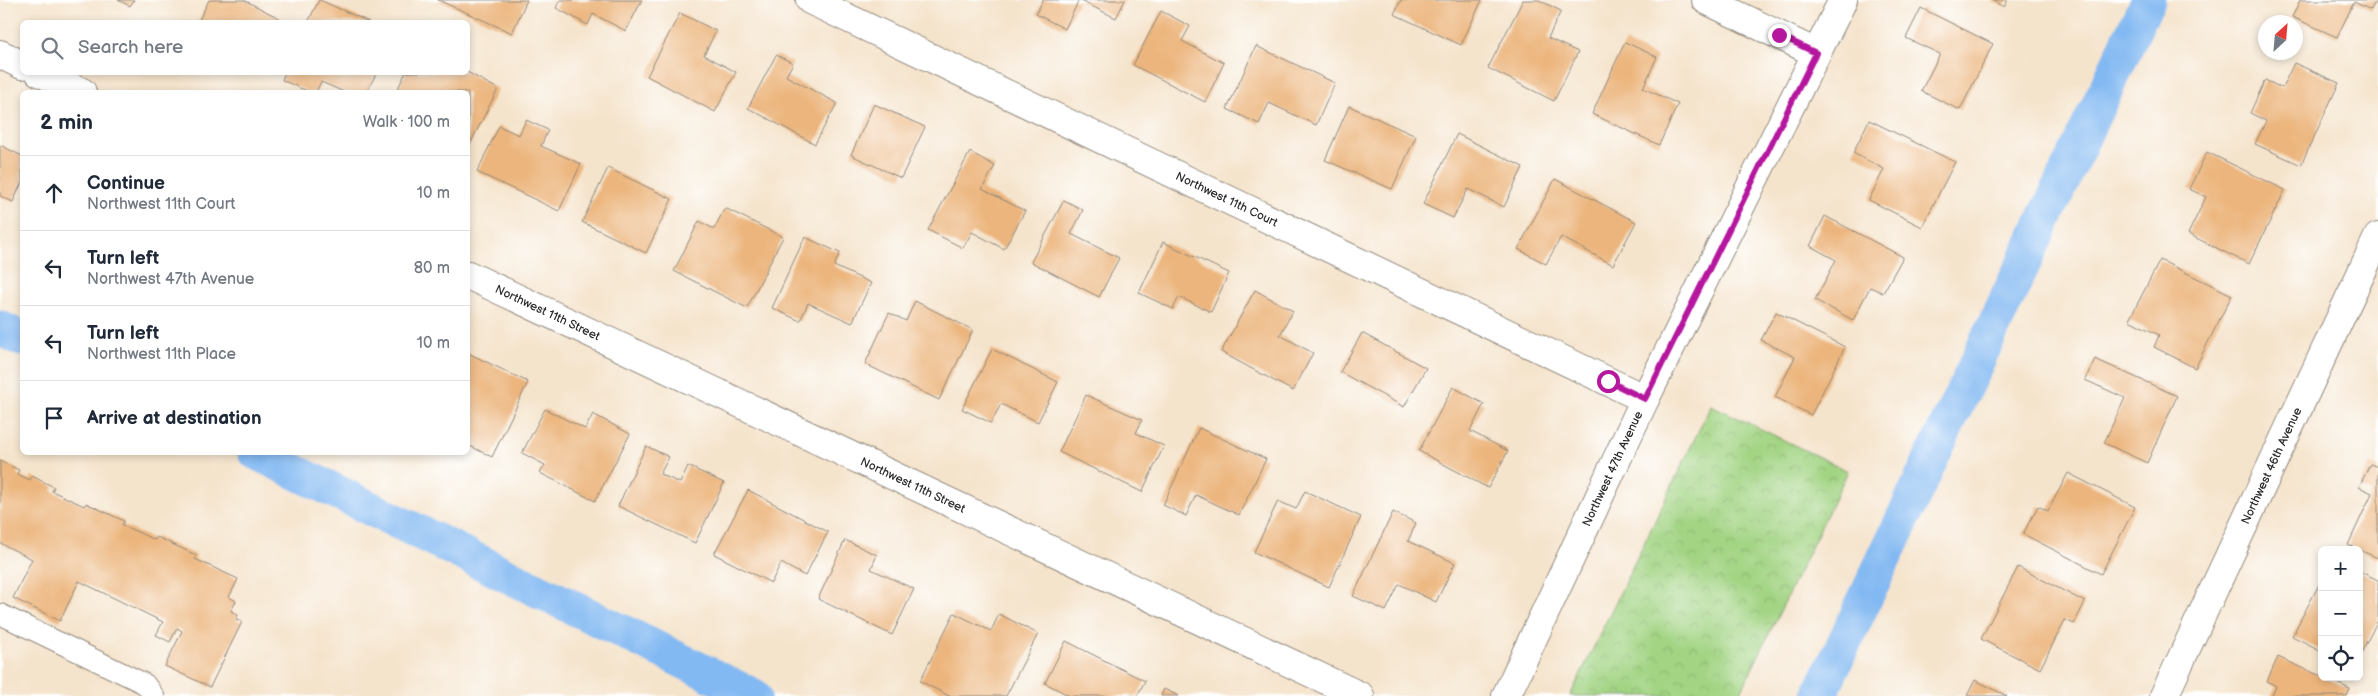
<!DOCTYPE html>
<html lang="en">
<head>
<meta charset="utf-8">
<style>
	:root { --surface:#fff; --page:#f6f6f7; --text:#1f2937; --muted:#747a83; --line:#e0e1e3 }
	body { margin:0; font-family:"Balsamiq Sans",sans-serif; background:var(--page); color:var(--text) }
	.controls { position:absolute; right:15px; bottom:15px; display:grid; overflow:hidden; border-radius:8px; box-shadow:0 2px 8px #0003 }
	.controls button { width:45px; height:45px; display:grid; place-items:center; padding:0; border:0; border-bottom:1px solid var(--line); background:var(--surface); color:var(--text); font:25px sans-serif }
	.compass { position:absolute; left:2258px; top:15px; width:45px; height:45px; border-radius:50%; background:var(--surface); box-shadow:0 2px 8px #0003; rotate:26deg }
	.stop { position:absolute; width:15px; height:15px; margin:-11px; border:4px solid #b5179e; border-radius:50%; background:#fff }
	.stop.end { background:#b5179e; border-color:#fff; box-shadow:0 1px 5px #0008 }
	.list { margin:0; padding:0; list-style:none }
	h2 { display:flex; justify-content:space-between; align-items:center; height:65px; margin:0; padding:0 20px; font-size:21px }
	h2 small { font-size:16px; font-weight:400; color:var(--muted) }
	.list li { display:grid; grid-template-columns:32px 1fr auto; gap:15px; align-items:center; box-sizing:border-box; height:75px; padding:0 20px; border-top:1px solid var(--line) }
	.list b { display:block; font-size:19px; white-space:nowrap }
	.list p { margin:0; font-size:16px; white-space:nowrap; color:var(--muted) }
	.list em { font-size:16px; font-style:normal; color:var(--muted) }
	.icon { flex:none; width:28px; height:28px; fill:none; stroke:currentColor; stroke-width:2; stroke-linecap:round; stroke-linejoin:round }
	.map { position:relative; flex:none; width:2378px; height:696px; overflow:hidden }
	.search { position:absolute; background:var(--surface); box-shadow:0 2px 8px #0003; left:20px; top:20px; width:450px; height:55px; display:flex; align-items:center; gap:12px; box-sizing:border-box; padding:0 18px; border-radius:8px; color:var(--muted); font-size:19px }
	.panel { position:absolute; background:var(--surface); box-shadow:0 2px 8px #0003; left:20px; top:90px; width:450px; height:365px; border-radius:8px }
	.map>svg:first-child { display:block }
	.park { fill:url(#park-crowns); stroke:#668057 }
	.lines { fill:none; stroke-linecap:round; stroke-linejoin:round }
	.canal { stroke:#83b9f2; stroke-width:35 }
	.building { fill:#ecb57d }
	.service-casing { stroke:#90887c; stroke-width:22 }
	.minor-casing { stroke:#90887c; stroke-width:30 }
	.tertiary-casing { stroke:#90887c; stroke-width:30 }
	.service { stroke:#fff; stroke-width:20 }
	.minor { stroke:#fff; stroke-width:28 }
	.tertiary { stroke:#fff; stroke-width:28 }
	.route { stroke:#b5179e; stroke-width:6 }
	.labels { text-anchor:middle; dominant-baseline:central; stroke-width:4; stroke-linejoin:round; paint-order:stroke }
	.street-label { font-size:12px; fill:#2b2b2b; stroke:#fff }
</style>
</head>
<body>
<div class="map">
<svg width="2378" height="696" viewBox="0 0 2378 696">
	<defs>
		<pattern id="park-crowns" width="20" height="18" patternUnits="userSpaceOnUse" patternTransform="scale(1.25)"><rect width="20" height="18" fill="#a2d483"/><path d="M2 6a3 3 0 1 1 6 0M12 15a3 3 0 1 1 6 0" fill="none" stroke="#8cb671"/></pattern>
	</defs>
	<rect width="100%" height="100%" fill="#fff"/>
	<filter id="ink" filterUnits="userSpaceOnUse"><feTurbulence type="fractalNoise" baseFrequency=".02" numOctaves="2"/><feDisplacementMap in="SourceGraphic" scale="10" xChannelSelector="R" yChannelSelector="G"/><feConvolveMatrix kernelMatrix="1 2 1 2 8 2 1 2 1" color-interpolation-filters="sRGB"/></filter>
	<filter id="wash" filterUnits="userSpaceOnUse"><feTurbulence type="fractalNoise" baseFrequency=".0096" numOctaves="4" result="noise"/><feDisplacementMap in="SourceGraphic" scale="20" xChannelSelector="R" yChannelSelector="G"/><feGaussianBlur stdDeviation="1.12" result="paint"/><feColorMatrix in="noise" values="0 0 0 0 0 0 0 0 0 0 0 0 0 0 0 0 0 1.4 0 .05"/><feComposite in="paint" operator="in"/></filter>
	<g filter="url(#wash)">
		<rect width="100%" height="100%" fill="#f5e4cc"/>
		<polygon class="park" points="1711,405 1848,471 1739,696 1570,696"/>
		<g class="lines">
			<g class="canal">
				<polyline points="0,328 22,339"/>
				<polyline points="255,452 754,696"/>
				<polyline points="1819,696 2148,0"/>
			</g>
		</g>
		<g id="blocks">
			<g class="building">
				<polygon points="118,0 134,0 130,6"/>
				<polygon points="209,0 244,0 281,19 280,22 198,22"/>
				<polygon points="319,0 320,0 369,22 308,22"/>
				<polygon points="438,0 527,0 512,33"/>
				<polygon points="560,0 642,0 626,31 593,14 588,25 556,8"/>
				<polygon points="1043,0 1079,0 1065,29 1036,14"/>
				<polygon points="1079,0 1125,0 1116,18"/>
				<polygon points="1401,0 1482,0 1461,45 1394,14"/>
				<polygon points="1523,0 1539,0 1561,11 1548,38 1578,52 1554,101 1488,68"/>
				<polygon points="1991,0 2008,0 2004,7"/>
				<polygon points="2300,0 2376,0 2371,10 2354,2 2337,37 2292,17"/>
				<polygon points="1921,8 1993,44 1960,110 1921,91 1940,54 1906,38"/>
				<polygon points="1161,11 1190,26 1182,41 1224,63 1205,102 1133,65"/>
				<polygon points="680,13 716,31 704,55 736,72 715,112 647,76"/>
				<polygon points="1625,42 1657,57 1643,88 1678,104 1659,145 1592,114"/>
				<polygon points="1256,46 1335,83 1316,125 1269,103 1259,124 1227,109"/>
				<polygon points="776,55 793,63 786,76 837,103 815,144 748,108"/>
				<polygon points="2294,63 2339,83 2301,165 2255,144 2266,121 2250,113 2265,80 2282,88"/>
				<polygon points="285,72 377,72 367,92 344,92 321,82 316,92 309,92 282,80"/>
				<polygon points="406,72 467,72 498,89 468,148 468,92 396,92"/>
				<polygon points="874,104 925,127 901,178 851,155"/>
				<polygon points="1349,106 1416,136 1392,189 1325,160"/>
				<polygon points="526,120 548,130 541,146 581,164 559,211 477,172 499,126 519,135"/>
				<polygon points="1869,120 1955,162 1922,227 1869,200 1884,169 1853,153"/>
				<polygon points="1457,134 1523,167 1504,207 1468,189 1453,218 1423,204"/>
				<polygon points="0,145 22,156 22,182 13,202 0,196"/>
				<polygon points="970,152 995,166 982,189 1025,211 1004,249 972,232 963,248 928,230"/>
				<polygon points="2207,152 2285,190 2249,264 2188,234 2206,197 2189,189"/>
				<polygon points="608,168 672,199 646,253 582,222"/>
				<polygon points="1555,179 1636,222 1613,265 1561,237 1546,264 1518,249"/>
				<polygon points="1064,200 1083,210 1071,234 1119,258 1099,297 1031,262"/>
				<polygon points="725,208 783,237 747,308 674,271 699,221 714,229"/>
				<polygon points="1825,216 1903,257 1883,293 1870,287 1853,320 1815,300 1836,260 1810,246"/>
				<polygon points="805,237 840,253 834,266 871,283 852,323 808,303 800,321 772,308"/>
				<polygon points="1163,242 1229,273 1211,312 1179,297 1173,309 1139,293"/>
				<polygon points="2160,260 2232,295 2195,368 2154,347 2159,335 2129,320"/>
				<polygon points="1255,290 1293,311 1280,335 1313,353 1293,391 1221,352"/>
				<polygon points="915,301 973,330 939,400 865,364 889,313 906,321"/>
				<polygon points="1776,312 1845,347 1811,415 1775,397 1795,357 1761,340"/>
				<polygon points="1362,333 1426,368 1404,407 1340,372"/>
				<polygon points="992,349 1058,382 1038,422 1001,404 991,423 962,409"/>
				<polygon points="468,353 528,382 492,457 468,445"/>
				<polygon points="2095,359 2177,396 2147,463 2104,443 2125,398 2085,380"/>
				<polygon points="1453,387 1484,404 1470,431 1508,451 1488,488 1419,451"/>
				<polygon points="1086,395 1142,420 1136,433 1164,446 1142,492 1059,452"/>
				<polygon points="545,409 585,429 593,414 630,434 595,501 540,473 545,465 522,453"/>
				<polygon points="1199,428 1266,459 1239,515 1196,495 1186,516 1163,505"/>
				<polygon points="646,446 669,457 660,474 680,483 688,466 724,483 695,543 618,506"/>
				<polygon points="0,461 19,470 17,474 30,480 32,476 54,487 52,491 84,506 86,503 124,521 122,525 155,540 157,537 196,555 195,559 238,579 229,597 236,601 231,611 238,615 236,619 242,622 210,687 165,666 182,631 177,628 170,642 156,635 163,622 79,581 60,621 13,598 32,559 0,543"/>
				<polygon points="2370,464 2378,467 2378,558 2348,545 2372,493 2359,487"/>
				<polygon points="2068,473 2135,507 2101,574 2023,534 2038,506 2048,511"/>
				<polygon points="748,490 828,532 805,576 781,563 771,583 714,554"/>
				<polygon points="1305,491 1361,517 1329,587 1254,552 1278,501 1296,509"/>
				<polygon points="1393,512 1416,523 1408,541 1455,563 1436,602 1399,584 1386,611 1353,596"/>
				<polygon points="845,540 877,555 871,569 914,589 892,635 818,599"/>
				<polygon points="2018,567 2085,602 2074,624 2065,620 2040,669 1981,639"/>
				<polygon points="2359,571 2378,580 2378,620 2359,657"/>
				<polygon points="2322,579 2322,651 2292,636"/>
				<polygon points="954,613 991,631 999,614 1038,634 1006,696 949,696 920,681"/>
				<polygon points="1066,641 1145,681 1137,696 1070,696 1045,683"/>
				<polygon points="2278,657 2350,689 2347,696 2271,696 2276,686 2267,681"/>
				<polygon points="1975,680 2007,696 1967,696"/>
				<polygon points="1164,689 1179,696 1161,696"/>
			</g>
		</g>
	</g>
	<g filter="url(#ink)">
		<use href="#blocks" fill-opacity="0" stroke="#90887c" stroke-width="1"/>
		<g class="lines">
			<g class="service-casing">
				<polyline id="service" points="0,614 145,684 154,696"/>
			</g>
			<g class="minor-casing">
				<g id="minor">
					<path id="s1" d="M 810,0 L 1645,399"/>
					<polyline points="1706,0 1816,53"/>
					<polyline points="0,54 22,65"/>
					<polyline points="39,72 82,92"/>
					<path id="s2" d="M 468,275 L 1360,696"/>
					<path id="s3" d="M 2164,696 L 2378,237"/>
				</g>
			</g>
			<g class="tertiary-casing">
				<g id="tertiary">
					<path id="s4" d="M 1506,696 L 1645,399 L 1843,0"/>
				</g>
			</g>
			<use href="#service" class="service"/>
			<use href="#minor" class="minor"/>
			<use href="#tertiary" class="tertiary"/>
		</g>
	</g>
	<g class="lines" filter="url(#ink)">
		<polyline class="route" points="1608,381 1645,399 1816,53 1779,35"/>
	</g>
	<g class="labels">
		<g class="street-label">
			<text stroke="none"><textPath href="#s1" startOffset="462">Northwest 11th Court</textPath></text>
			<text stroke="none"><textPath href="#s2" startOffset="88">Northwest 11th Street</textPath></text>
			<text stroke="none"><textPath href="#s3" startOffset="254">Northwest 46th Avenue</textPath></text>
			<text stroke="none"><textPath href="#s4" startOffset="251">Northwest 47th Avenue</textPath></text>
			<text stroke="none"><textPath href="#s2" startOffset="492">Northwest 11th Street</textPath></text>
		</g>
	</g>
</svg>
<div class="controls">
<button>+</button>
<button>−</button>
<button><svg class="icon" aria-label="locate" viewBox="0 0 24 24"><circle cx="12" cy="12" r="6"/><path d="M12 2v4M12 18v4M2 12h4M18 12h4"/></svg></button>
</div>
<svg class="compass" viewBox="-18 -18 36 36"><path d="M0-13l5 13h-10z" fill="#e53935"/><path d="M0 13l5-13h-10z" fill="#747a83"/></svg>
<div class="stop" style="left:1608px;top:381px"></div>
<div class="stop end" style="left:1779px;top:35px"></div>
<div class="search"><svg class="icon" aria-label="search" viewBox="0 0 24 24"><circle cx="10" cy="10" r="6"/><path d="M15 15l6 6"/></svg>Search here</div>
<section class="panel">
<h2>2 min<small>Walk · 100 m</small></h2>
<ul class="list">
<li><svg class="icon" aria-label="ahead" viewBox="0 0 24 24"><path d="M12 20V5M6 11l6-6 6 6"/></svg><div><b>Continue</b><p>Northwest 11th Court</p></div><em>10 m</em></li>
<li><svg class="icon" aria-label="left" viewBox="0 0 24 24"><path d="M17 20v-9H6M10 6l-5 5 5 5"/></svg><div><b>Turn left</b><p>Northwest 47th Avenue</p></div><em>80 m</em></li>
<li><svg class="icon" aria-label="left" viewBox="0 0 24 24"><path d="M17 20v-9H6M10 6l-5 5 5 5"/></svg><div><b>Turn left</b><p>Northwest 11th Place</p></div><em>10 m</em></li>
<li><svg class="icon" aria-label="arrive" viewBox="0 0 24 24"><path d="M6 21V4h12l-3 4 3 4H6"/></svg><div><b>Arrive at destination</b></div></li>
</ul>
</section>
</div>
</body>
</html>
